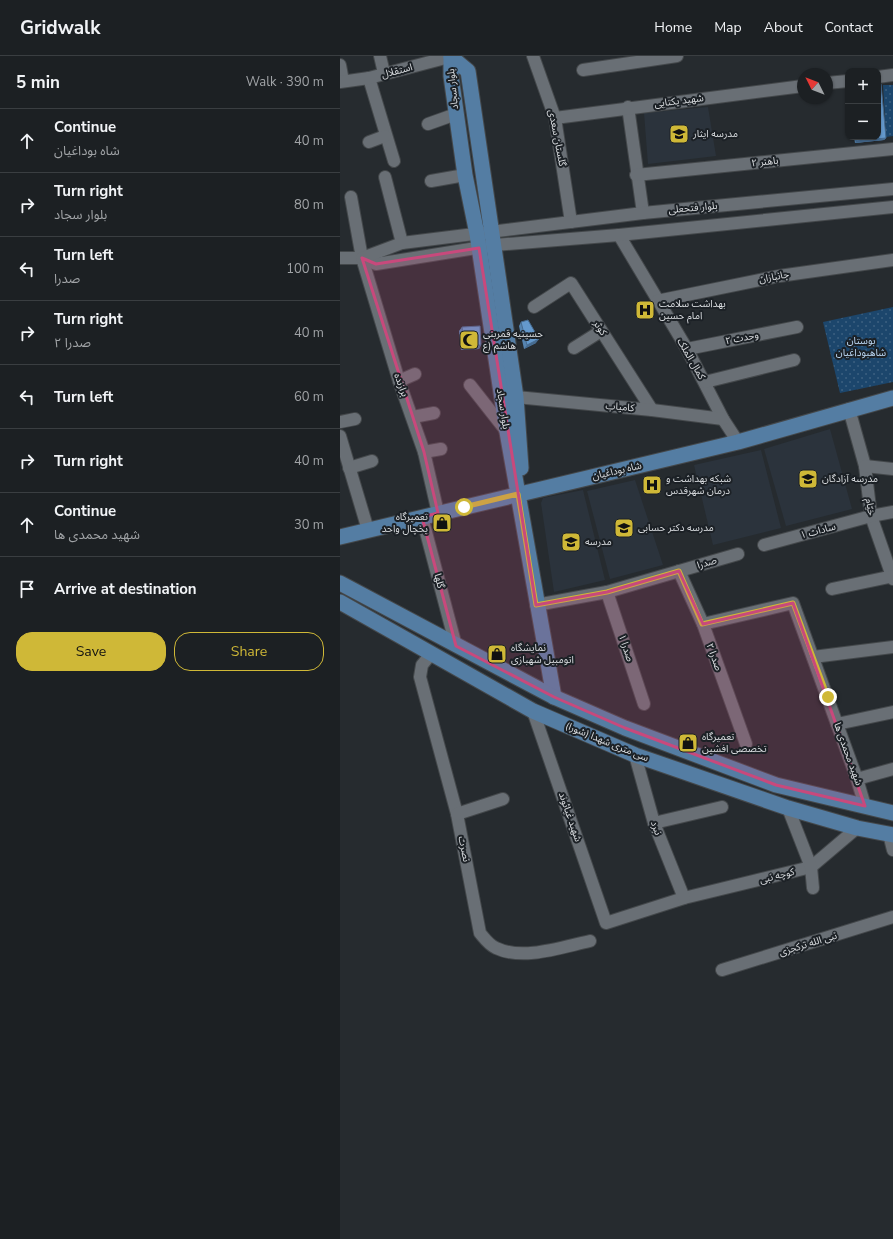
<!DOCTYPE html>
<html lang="en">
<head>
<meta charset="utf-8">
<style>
	:root { --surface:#1c2023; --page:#25282b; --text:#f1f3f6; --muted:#a0a3a6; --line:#3a3e41; --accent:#cfb837 }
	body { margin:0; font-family:"Nunito Sans","Noto Sans Arabic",sans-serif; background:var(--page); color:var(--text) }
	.controls { position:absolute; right:12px; top:12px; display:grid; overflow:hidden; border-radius:8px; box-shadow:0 1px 3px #0004 }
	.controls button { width:36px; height:36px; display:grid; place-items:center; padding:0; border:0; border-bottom:1px solid var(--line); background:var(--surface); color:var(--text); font:20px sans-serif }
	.compass { position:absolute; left:457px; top:12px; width:36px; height:36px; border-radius:50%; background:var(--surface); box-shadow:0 1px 3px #0004; rotate:312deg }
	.stop { position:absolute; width:12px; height:12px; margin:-9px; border:3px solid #cfb837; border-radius:50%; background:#fff }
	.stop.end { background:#cfb837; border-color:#fff; box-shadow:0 1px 4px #0008 }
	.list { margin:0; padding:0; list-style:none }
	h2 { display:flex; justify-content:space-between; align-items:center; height:52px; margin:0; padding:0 16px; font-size:17px }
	h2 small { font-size:13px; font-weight:400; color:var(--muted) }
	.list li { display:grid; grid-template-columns:26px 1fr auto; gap:12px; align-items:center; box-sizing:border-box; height:64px; padding:0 16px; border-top:1px solid var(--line) }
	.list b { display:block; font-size:15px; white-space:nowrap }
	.list p { margin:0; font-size:13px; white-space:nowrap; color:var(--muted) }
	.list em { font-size:13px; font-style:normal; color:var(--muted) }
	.actions { display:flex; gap:8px; padding:12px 16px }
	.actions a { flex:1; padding:9px 0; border:1px solid var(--accent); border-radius:16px; text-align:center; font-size:14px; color:var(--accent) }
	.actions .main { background:var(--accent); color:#111 }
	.icon { flex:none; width:22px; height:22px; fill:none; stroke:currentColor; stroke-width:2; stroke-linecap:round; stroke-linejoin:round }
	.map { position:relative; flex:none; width:553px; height:1183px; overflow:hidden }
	header { display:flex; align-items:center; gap:24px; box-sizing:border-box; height:56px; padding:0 20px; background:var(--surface); border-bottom:1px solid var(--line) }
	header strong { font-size:19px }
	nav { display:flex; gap:22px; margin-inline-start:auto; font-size:14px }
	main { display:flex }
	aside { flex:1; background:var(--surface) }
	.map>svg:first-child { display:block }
	.built { fill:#2b333c }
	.park { fill:url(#park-dots) }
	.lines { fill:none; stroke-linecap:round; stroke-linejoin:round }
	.minor-casing { stroke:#44484b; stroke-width:14 }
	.major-casing { stroke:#44484b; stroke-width:17 }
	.minor { stroke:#696f75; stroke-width:12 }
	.major { stroke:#547da3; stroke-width:15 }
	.wall { fill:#5684b0 }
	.shaded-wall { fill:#466b90 }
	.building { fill:#6499cd; stroke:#466b90 }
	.route { stroke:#cfb837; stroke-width:5 }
	.marked { fill:#c8497c; fill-opacity:0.2; stroke:#c8497c; stroke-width:3; stroke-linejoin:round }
	.labels { text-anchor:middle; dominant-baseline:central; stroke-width:4; stroke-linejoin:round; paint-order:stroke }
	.street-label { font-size:10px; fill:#dadde0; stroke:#1c2126 }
	.poi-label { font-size:10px; fill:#dadde0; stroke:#1c2126; text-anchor:start }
	.park-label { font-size:10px; fill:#bcd8f5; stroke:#1c2126 }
</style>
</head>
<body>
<header>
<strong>Gridwalk</strong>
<nav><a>Home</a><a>Map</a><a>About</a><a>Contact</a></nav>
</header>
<main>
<aside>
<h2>5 min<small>Walk · 390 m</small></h2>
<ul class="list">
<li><svg class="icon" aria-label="ahead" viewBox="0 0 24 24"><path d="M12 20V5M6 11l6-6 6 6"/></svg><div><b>Continue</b><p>شاه بوداغیان</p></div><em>40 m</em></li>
<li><svg class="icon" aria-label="right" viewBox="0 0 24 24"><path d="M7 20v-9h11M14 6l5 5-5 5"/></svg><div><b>Turn right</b><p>بلوار سجاد</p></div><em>80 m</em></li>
<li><svg class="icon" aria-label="left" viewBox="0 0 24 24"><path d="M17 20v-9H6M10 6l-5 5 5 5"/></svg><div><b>Turn left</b><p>صدرا</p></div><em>100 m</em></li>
<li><svg class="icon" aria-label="right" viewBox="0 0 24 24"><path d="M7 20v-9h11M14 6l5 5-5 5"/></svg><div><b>Turn right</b><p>صدرا ۲</p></div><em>40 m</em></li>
<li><svg class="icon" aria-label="left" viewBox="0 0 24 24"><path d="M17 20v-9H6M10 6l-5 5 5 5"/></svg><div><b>Turn left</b></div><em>60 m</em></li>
<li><svg class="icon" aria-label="right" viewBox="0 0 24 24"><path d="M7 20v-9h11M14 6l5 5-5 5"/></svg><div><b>Turn right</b></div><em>40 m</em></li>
<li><svg class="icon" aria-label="ahead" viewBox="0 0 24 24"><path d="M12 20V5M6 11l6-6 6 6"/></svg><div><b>Continue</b><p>شهید محمدی ها</p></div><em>30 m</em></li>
<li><svg class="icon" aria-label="arrive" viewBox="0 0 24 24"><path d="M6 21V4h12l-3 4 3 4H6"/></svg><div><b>Arrive at destination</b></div></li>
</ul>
<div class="actions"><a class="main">Save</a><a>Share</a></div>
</aside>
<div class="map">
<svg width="553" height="1183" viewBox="0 0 553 1183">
	<defs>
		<pattern id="park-dots" width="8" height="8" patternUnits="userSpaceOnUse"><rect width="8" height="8" fill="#1c466c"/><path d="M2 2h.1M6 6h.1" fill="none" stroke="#3c6081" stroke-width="1.8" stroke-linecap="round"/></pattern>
	</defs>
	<rect width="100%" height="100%" fill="#262b2f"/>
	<g class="built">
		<polygon points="368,51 376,100 308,108 304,57"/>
		<polygon points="490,373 512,453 446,470 424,393"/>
		<polygon points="421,394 441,472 373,489 354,409"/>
		<polygon points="295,424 323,509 270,523 247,435"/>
		<polygon points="243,434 265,524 214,536 201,447 203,442"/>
	</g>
	<g class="park">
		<polygon points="543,29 553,29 553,80 546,81"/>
		<polygon points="553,251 553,326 500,337 483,266"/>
	</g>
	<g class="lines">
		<g class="minor-casing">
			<g id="minor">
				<polyline points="40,0 44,17"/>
				<polyline points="193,0 215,62 231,166"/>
				<polyline points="0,9 3,25"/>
				<polyline points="243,14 337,0"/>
				<polyline points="538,21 553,19"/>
				<polyline points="29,22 54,105"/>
				<polyline points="0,26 29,22 113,0"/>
				<polyline points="487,27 508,25"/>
				<polyline points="288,51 303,157"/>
				<polyline points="215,62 463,30"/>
				<polyline points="88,68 116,58"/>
				<polyline points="29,86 45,80"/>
				<polyline points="296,119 553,93"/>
				<polyline points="45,121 62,187"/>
				<polyline points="91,125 125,119"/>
				<polyline points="11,141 22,202 59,325 84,396 98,457"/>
				<polyline points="279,179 347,293 383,363 398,386"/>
				<polyline points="0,202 22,202 36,208 155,189 279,179 553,151"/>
				<polyline points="22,202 62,187 303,157 553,133"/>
				<polyline points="317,245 439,220 553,204"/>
				<polyline points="194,251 231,227 312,354"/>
				<polyline points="234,292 261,275"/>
				<polyline points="347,293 457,271"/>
				<polyline points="59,325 75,318"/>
				<polyline points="365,326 454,304"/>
				<polyline points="130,329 167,376"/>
				<polyline points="176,341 312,354 383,363"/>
				<polyline points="509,353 525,410 531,460 553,523"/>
				<polyline points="73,361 94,357"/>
				<polyline points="0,366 15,363"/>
				<polyline points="0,380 28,474"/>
				<polyline points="84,396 101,393"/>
				<polyline points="525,410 553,413"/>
				<polyline points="9,412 32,405"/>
				<polyline points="82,461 116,590"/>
				<polyline points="424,489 531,460 553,456"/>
				<polyline points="339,515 363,568 406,688"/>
				<polyline points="492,533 553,520"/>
				<polyline points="267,536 304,648"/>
				<polyline points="196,549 267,536 398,498"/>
				<polyline points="363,568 453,547 517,723 525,750"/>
				<path d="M 91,598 L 82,609 L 80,621 L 117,758 L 140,877 C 145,883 149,889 156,892 C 183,905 222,891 250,885"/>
				<polyline points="473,601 553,591"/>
				<polyline points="193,655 266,867 344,842 471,811 517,772"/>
				<polyline points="497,668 553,656"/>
				<polyline points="295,699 314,767 344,842"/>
				<polyline points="517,723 553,713"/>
				<polyline points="448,752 471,811 473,832"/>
				<polyline points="117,758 163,743"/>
				<polyline points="314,767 382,751"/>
				<polyline points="549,778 553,794"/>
				<polyline points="382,914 553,861"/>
			</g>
		</g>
		<g class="major-casing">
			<g id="major">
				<polyline points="111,1 111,20 125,119 137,178 167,376 214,641"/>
				<polyline points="111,1 128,15 176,341 181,412"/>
				<polyline points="0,481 398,386 553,342"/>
				<polyline points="0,527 214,641 285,672 436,729 553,757"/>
				<polyline points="0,546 193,655 295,699 448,752 517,772 553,779"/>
			</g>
		</g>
		<use href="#minor" class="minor"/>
		<use href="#major" class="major"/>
	</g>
	<g class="wall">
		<polygon points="514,81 538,81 546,82 544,84 515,87"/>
		<polygon points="181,266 196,287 184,293 179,270"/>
		<polygon points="122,271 141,289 139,293 121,294 119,275"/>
	</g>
	<g class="shaded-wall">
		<polygon points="546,82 544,84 515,87 516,85"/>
		<polygon points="199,283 196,287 184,293 187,289"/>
		<polygon points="141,289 139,293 121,294 124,290"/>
	</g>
	<g class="building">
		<polygon points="538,28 541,28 546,82 516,85 516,81 538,81"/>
		<polygon points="188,264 199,283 187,289 181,266"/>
		<polygon points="140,270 141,289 124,290 122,271"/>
	</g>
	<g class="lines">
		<polyline class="route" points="124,451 178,438 196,549 267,536 339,515 362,568 453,547 488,641"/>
	</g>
	<path class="marked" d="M 139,192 L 196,549 L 267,536 L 339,515 L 363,568 L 453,547 L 525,750 L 436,729 L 285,672 L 214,641 L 116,590 L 82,461 L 98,457 L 84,396 L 22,202 L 36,208 Z"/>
	<defs>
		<g id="school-square" transform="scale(1)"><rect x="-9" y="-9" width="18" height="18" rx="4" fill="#cfb837" stroke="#1c2126"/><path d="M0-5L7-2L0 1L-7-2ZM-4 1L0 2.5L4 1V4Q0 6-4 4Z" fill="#111"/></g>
		<g id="hospital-square" transform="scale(1)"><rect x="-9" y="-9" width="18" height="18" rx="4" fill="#cfb837" stroke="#1c2126"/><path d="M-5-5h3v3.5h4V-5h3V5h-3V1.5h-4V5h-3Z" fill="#111"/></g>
		<g id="mosque-square" transform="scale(1)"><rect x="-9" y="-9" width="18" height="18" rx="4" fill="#cfb837" stroke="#1c2126"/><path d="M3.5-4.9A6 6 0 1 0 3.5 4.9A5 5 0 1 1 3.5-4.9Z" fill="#111"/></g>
		<g id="shop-square" transform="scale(1)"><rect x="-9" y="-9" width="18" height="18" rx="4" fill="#cfb837" stroke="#1c2126"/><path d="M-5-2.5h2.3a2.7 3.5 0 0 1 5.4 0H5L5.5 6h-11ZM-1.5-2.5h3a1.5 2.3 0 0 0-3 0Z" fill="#111"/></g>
	</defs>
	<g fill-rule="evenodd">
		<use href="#school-square" x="339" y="78"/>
		<use href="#hospital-square" x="305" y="254"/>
		<use href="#mosque-square" x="129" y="284"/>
		<use href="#school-square" x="468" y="423"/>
		<use href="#hospital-square" x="312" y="429"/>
		<use href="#shop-square" x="102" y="467"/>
		<use href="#school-square" x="284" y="472"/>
		<use href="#school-square" x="231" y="486"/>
		<use href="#shop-square" x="157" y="598"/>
		<use href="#shop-square" x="348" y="687"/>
	</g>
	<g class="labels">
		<g class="street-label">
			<text transform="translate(57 15) rotate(-15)">استقلال</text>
			<text transform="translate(113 33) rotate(-96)">بلوار سجاد</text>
			<text transform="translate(339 45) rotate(-7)">شهید یکتایی</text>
			<text transform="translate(217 82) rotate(79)">گلستان سعدی</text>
			<text transform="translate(425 106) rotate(-6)">باهنر ۲</text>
			<text transform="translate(353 152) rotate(-5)">بلوار فتحعلی</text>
			<text transform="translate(434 221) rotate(-10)">جانبازان</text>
			<text transform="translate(260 272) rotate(57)">کوثر</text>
			<text transform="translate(402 282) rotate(-11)">وحدت ۲</text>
			<text transform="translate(351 303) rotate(60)">کمال الملک</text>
			<text transform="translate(61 329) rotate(70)">برازنده</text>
			<text transform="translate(280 351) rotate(5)">کامیاب</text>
			<text transform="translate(163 353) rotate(81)">بلوار سجاد</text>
			<text transform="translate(277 415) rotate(-13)">شاه بوداغیان</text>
			<text transform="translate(530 451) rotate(80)">خیّام</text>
			<text transform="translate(478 475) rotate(-15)">سادات ۱</text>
			<text transform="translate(367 507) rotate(-17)">صدرا</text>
			<text transform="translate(99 525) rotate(75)">گلها</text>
			<text transform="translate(286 592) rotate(72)">صدرا ۱</text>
			<text transform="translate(374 601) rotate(70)">صدرا ۲</text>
			<text transform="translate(267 686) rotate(22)">سی متری شهدا (شورا)</text>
			<text transform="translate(508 698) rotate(70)">شهید محمدی ها</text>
			<text transform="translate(230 761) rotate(71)">شهید غیاثوند</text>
			<text transform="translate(316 772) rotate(70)">نبرد</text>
			<text transform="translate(124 793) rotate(79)">نصرت</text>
			<text transform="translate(437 820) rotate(-14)">کوچه نبی</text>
			<text transform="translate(468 888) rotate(-17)">نبی الله ترکجزی</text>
		</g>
		<g class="poi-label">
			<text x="353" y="78">مدرسه ایثار</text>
			<text x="319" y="248">بهداشت سلامت<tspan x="319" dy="12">امام حسین</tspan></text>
			<text x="143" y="278">حسینیه قمربنی<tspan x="143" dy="12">هاشم (ع</tspan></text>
			<text x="326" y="423">شبکه بهداشت و<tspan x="326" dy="12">درمان شهرقدس</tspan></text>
			<text x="482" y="423">مدرسه آزادگان</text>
			<text x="88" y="461" text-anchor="end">تعمیرگاه<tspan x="88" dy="12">یخچال واحد</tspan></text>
			<text x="298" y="472">مدرسه دکتر حسابی</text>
			<text x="245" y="486">مدرسه</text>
			<text x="171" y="592">نمایشگاه<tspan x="171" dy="12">اتومبیل شهبازی</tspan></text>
			<text x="362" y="681">تعمیرگاه<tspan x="362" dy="12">تخصصی افشین</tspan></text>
		</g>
		<g class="park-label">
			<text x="521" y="285">بوستان<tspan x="521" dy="12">شاهبوداغیان</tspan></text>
		</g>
	</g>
</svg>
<div class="controls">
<button>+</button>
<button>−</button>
</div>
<svg class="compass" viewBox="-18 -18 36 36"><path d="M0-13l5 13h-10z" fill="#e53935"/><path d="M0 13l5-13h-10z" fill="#a0a3a6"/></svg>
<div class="stop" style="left:124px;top:451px"></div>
<div class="stop end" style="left:488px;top:641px"></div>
</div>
</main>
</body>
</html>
